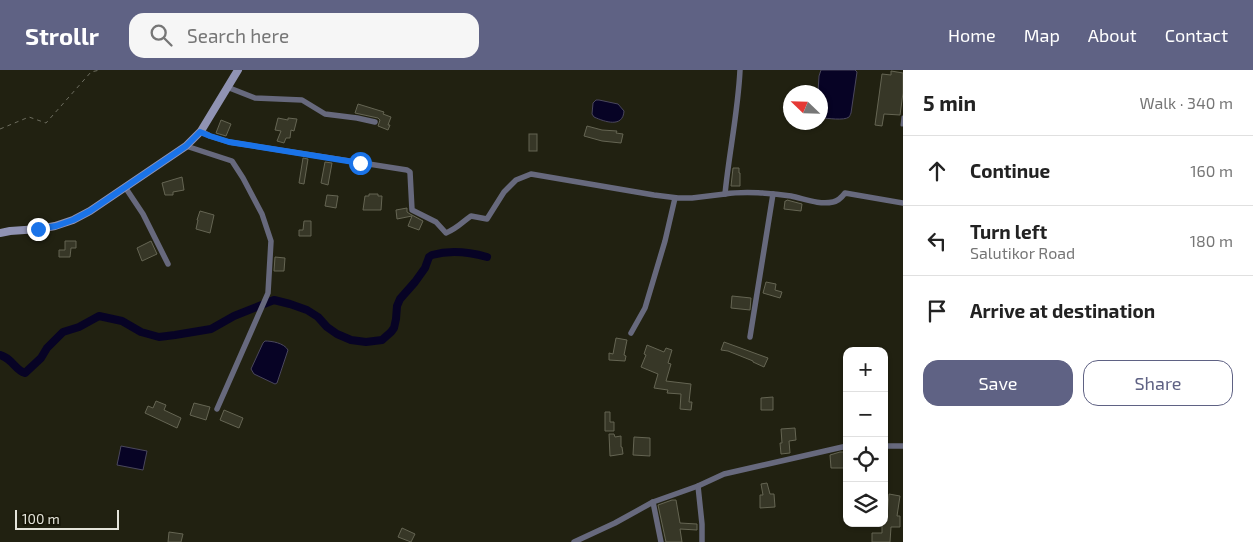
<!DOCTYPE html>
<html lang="en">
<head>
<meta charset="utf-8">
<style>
	:root { --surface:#fff; --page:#f6f6f6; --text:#222; --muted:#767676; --line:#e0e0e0; --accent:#5f6284 }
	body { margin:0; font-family:"Exo 2",sans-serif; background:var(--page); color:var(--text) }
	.controls { position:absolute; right:15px; bottom:15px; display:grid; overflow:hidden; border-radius:10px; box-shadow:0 1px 4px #0004 }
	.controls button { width:45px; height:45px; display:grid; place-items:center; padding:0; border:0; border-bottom:1px solid var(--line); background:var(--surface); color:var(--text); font:25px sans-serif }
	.compass { position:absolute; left:783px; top:15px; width:45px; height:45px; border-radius:50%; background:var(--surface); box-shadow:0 1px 4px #0004; rotate:293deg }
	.scale { position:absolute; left:15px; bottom:12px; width:104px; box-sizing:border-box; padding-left:5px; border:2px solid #e5e5db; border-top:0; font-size:14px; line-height:18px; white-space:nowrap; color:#e5e5db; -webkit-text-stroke:4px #181708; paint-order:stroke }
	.stop { position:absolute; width:15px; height:15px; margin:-11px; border:4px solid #1a73e8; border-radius:50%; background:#fff }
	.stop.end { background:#1a73e8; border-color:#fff; box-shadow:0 1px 5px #0008 }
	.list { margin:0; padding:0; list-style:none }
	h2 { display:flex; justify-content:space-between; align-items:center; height:65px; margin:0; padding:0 20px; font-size:21px }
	h2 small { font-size:16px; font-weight:400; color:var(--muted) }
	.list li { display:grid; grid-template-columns:32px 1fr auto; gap:15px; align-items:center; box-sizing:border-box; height:70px; padding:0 20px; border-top:1px solid var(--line) }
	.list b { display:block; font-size:19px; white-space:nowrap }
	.list p { margin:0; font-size:16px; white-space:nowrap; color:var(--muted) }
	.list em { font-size:16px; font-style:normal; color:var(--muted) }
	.actions { display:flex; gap:10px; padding:15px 20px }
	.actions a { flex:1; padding:11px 0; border:1px solid var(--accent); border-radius:15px; text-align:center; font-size:18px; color:var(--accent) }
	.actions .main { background:var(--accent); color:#fff }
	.icon { flex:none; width:28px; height:28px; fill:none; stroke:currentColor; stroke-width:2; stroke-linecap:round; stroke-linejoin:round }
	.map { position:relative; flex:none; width:903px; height:472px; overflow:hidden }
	header { display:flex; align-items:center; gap:30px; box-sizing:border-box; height:70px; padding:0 25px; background:var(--accent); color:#fff }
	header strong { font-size:24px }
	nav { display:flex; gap:28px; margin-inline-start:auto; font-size:18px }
	.search { width:350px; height:45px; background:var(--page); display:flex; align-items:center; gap:12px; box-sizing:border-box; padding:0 18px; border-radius:15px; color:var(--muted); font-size:19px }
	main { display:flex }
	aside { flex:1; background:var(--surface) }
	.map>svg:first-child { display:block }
	.water { fill:#070325; stroke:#4a475c }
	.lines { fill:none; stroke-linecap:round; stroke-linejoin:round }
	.canal { stroke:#070325; stroke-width:8 }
	.building { fill:#373727; stroke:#656553 }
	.path { stroke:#6d6d5f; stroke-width:1; stroke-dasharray:4 4; stroke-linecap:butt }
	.service { stroke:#67697d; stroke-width:3 }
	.minor { stroke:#67697d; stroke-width:5.5 }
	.secondary { stroke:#9093b3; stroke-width:8 }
	.route { stroke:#1a73e8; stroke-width:6 }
</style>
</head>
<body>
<header>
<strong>Strollr</strong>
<div class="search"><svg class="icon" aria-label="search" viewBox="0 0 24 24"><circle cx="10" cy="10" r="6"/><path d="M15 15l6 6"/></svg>Search here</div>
<nav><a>Home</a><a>Map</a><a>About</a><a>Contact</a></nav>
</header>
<main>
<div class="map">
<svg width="903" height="472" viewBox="0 0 903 472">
	<rect width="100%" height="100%" fill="#212111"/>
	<g class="water">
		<path d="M 821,0 L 855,0 L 857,2 L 851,43 C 850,45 850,46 849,47 C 844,51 827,48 821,48 L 820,22 L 818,22 L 819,6 Z"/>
		<path d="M 596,30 L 599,30 L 618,34 L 624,41 C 623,58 605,52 594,47 L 592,44 L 593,33 Z"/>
		<path d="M 265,271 C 272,271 284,273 288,280 L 277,313 L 275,314 L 254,304 L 251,299 L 263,273 Z"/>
		<polygon points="121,376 147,381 143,400 117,395"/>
	</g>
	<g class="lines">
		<path class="canal" d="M 0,285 C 12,288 15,300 25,303 L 41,288 L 47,278 L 63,262 L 79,257 L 99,246 L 122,251 L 141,262 L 159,267 L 175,265 L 211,259 L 234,246 L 274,230 L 290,234 L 307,240 L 318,247 L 327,257 L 337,264 L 351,270 L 366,272 L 382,270 L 391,262 L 394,258 L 396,249 L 397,236 L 400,229 L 415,212 L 425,198 L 429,187 L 432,185 C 450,180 469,182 487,187"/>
	</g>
	<g class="building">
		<polygon points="891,1 903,3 903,23 900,45 884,44 882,56 875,55 882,4 891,5"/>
		<polygon points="358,34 384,42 383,44 391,47 388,55 390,55 388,60 378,56 380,50 378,48 355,43"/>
		<polygon points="278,48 288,50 288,48 297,49 294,61 291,60 290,68 286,68 284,73 277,71 281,61 275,60"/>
		<polygon points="221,50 231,54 226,66 216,63"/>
		<polygon points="587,56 602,60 617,61 616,63 623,64 621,73 602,71 584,66"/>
		<rect x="529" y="64" width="8" height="17"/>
		<polygon points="303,88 308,89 304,114 299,113"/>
		<polygon points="325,92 332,93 328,115 321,113"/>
		<polygon points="733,98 739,98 739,103 740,103 740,116 731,116"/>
		<polygon points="182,107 184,120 173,122 173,125 165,125 162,113"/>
		<polygon points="369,124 378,124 378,126 382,126 381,140 363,140 365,126 369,126"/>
		<polygon points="327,125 338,126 336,138 325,136"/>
		<polygon points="787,130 802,134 801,141 784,139 785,131 786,131"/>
		<polygon points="407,138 407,142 410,144 423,151 419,160 408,156 412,146 397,149 396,140"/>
		<polygon points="200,141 214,145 210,163 196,159 198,150 197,150"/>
		<polygon points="304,151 311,151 311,166 299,166 299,160 303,160"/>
		<polygon points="65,171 76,171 76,178 71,178 70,187 59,187 59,180 65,180"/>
		<polygon points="151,171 157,184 142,191 137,178"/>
		<polygon points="275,187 285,188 284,201 274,201"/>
		<polygon points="766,212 776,214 775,220 782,222 780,228 763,223"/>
		<polygon points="732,226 751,228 750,240 731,238"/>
		<polygon points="616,268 627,270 624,285 626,286 625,291 609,290 609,283 613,284"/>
		<polygon points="724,272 768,288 764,297 753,292 753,291 728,281 721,280"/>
		<polygon points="647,275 664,282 666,278 672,280 668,293 671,294 666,311 691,314 689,332 692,332 691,340 680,339 681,324 667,323 668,320 654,318 658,304 641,297 646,285 644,284"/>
		<polygon points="773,327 773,340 761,340 761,328"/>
		<polygon points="156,331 166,335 164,340 181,348 177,358 145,343 148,336 153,338"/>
		<polygon points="194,333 210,337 206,350 190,345"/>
		<polygon points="224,340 243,348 239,358 220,350"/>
		<polygon points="605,342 610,342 610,352 614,352 614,361 605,361"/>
		<polygon points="795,358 796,370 789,371 790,383 781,384 780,373 782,373 781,359"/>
		<polygon points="609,364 614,364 615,367 621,366 621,377 622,377 623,384 610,386"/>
		<polygon points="634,367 650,368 650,386 633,385"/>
		<polygon points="840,382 844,382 845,398 831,398 830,385"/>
		<polygon points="767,413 770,424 774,424 775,437 760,438 760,425 763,425 761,414"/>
		<polygon points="889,424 900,426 897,446 900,446 900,457 891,457 890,472 872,472 872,463 882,463 882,453 884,453 884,446 887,446"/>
		<polygon points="672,430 676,430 680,453 697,454 697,460 680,459 682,472 666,472 658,435"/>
		<polygon points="402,458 415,464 411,472 398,467"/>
		<polygon points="169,462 183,464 181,472 168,472"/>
	</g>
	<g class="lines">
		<polyline class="path" points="0,59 29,47 46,53 91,2 100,0"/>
		<polyline class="service" points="902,55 903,47"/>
		<g class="minor">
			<path d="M 740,0 C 738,42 729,83 725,124 C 744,121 772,123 791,126 C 805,129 819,135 833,132 C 838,131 842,127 845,123 L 903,133"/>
			<polyline points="227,17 255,28 302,30 325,44 357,48 375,52"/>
			<path d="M 201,61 L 210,66 L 229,72 L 407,100 L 410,102 L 412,140 L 436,152 L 446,163 C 458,158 461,153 471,146 L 487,149 L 504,122 L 516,110 L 531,104 L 654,125 L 678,128 L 692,128 L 725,124"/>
			<polyline points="186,76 232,91 243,108 262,144 271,171 268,223 217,339"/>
			<polyline points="125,117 143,144 168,194"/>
			<polyline points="631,263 645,238 665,171 675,128"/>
			<polyline points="750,267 773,124"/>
			<polyline points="884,376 903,376"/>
			<polyline points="698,416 702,454 702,472"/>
			<polyline points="653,432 661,472"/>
			<polyline points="574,472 615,453 653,432 698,416 724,404 847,376"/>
		</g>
		<polyline class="secondary" points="0,163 10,161 39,159 55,156 73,150 90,141 186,76 201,61 238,0"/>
	</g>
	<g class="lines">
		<polyline class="route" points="38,159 56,156 73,150 90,141 186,76 200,62 210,66 229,72 360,93"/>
	</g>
</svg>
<div class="controls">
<button>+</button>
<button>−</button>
<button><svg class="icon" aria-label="locate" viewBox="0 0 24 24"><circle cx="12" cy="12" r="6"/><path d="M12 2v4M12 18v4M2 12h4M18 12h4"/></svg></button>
<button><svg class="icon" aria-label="layers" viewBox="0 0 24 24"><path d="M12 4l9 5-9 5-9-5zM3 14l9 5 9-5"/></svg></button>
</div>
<svg class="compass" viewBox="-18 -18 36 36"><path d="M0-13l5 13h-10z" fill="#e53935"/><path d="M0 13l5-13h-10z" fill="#767676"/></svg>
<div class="scale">100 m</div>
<div class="stop" style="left:360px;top:93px"></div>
<div class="stop end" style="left:38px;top:159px"></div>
</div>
<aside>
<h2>5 min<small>Walk · 340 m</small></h2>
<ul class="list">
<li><svg class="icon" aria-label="ahead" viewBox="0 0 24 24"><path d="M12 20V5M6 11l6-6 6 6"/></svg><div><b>Continue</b></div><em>160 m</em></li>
<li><svg class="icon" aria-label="left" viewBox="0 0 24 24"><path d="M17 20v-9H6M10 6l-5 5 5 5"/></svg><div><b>Turn left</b><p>Salutikor Road</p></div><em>180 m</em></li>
<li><svg class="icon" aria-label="arrive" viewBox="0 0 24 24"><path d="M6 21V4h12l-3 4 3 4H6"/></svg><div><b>Arrive at destination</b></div></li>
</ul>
<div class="actions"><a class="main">Save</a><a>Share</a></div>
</aside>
</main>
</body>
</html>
